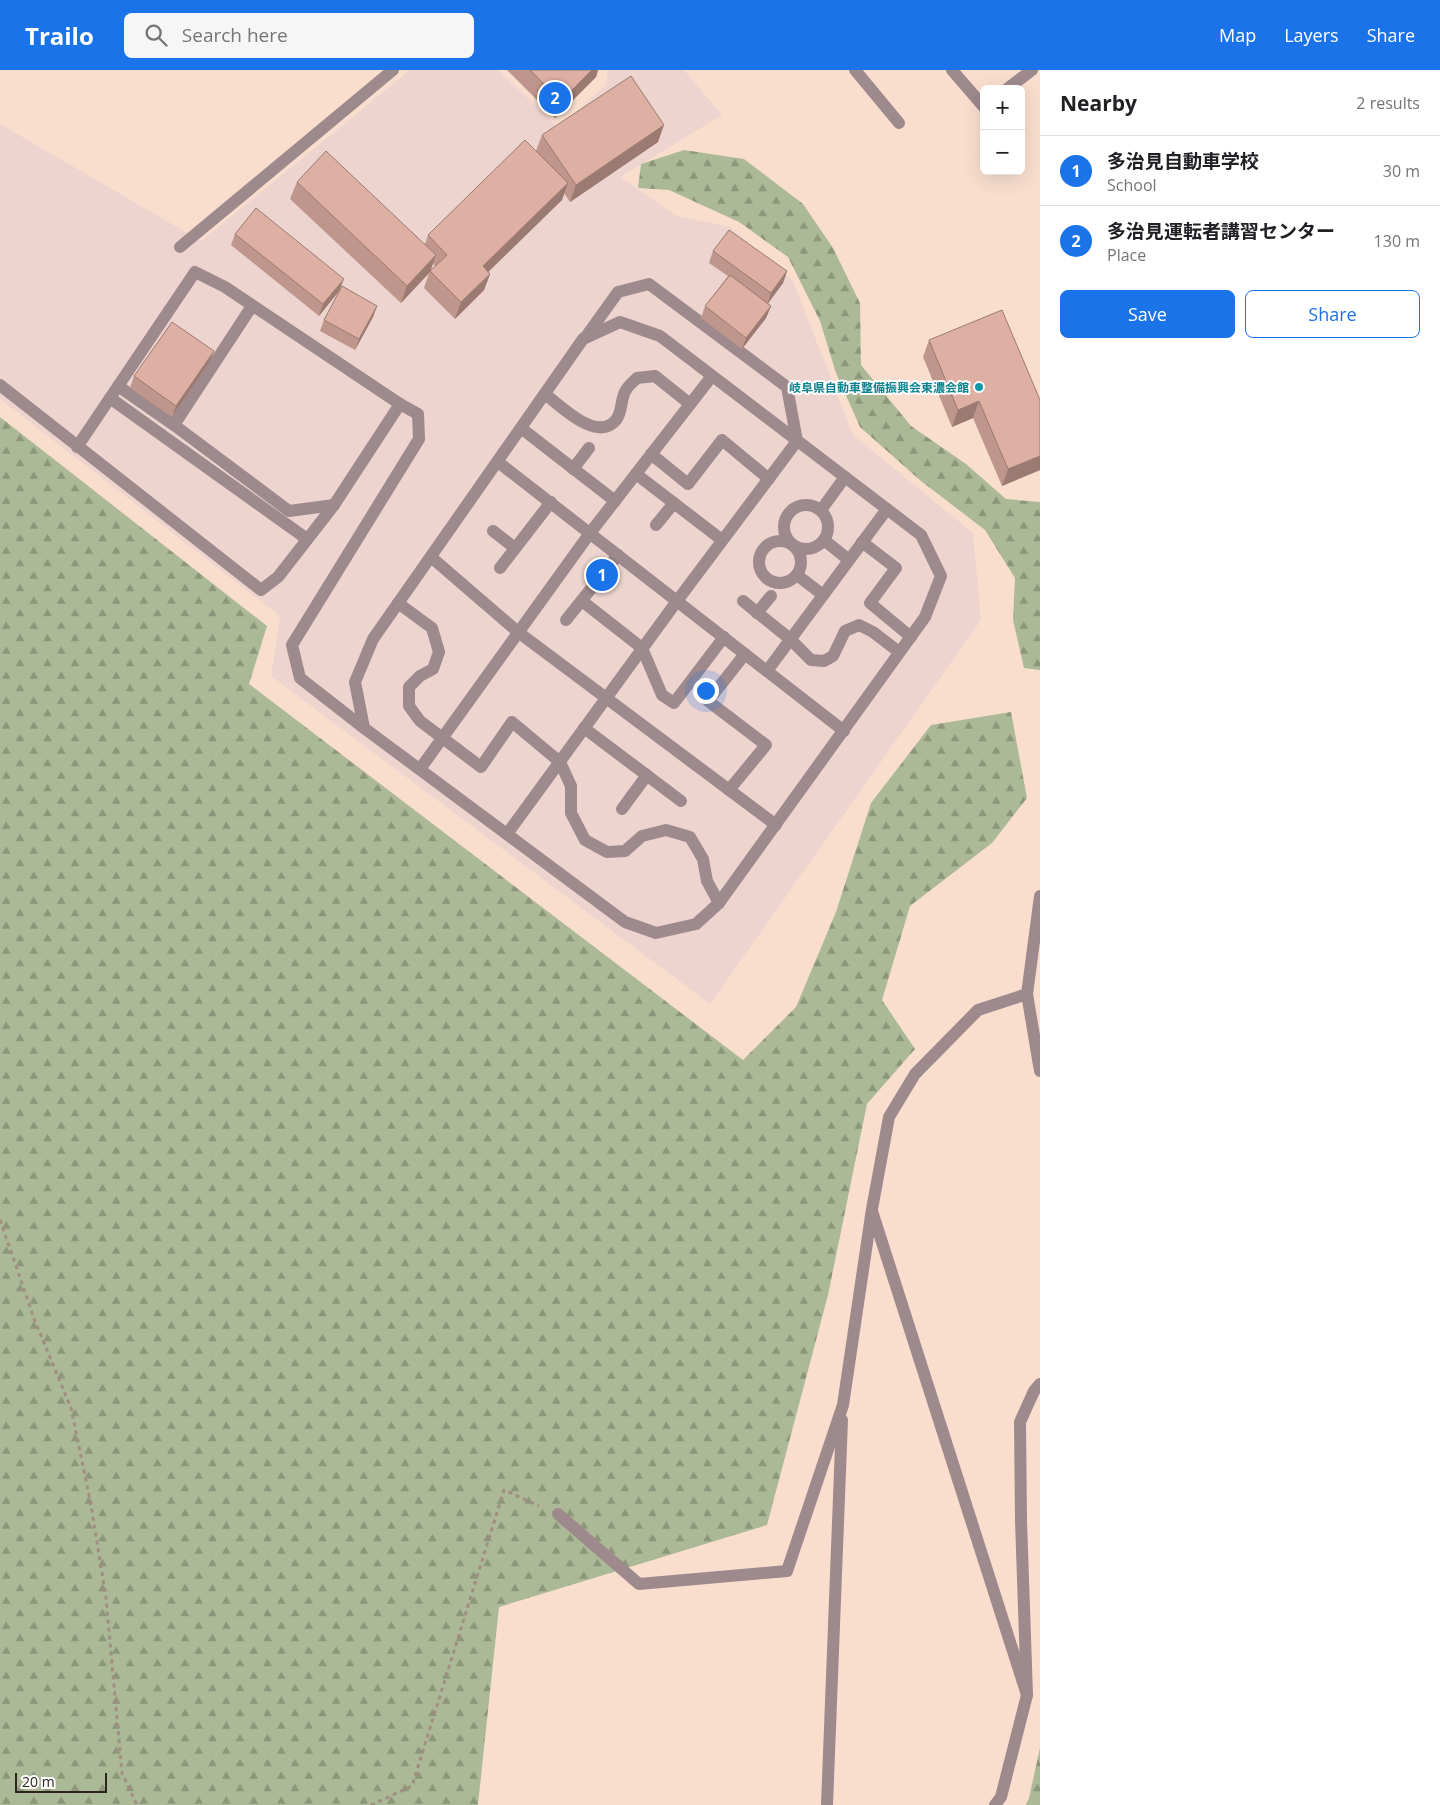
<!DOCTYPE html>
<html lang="en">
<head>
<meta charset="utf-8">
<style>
	:root { --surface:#fff; --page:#f6f6f6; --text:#202124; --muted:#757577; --line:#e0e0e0; --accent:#1a73e8 }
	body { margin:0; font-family:"Open Sans","Noto Sans JP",sans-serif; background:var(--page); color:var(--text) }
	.controls { position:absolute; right:15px; top:15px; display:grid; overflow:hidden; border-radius:8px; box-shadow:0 5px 20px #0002 }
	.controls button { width:45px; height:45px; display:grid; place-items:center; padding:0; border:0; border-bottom:1px solid var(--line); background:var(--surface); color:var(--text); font:25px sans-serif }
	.scale { position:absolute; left:15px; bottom:12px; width:92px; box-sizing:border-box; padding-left:5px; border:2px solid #2e241e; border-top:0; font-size:14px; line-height:18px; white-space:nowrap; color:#2e241e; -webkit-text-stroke:4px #fff; paint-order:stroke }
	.you { position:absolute; left:705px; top:620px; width:18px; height:18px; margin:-12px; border:4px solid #fff; border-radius:50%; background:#1a73e8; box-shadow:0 0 0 8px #1a73e833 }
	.badge { display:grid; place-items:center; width:32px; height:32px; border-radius:50%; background:var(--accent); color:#fff; font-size:16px; font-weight:700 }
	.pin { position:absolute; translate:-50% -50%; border:2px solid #fff; box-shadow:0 1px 5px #0006 }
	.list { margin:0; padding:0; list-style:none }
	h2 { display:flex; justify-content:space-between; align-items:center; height:65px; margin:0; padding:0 20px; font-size:21px }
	h2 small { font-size:16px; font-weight:400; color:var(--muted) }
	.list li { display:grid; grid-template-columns:32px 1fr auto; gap:15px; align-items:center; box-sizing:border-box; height:70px; padding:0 20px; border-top:1px solid var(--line) }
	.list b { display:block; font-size:19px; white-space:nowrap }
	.list p { margin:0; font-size:16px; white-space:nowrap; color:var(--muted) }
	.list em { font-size:16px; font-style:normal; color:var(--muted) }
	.actions { display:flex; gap:10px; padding:15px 20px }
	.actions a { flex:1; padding:11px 0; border:1px solid var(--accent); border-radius:8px; text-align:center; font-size:18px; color:var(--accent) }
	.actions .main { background:var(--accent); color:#fff }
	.icon { flex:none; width:28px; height:28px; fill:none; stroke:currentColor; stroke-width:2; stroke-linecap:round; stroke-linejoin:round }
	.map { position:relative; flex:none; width:1040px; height:1735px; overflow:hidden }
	header { display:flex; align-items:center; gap:30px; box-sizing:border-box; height:70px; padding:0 25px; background:var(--accent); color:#fff }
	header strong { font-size:24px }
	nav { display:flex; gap:28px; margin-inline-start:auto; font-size:18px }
	.search { width:350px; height:45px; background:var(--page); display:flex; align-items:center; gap:12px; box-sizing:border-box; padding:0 18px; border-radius:8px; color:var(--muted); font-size:19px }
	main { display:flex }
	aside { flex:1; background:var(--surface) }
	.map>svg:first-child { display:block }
	.education { fill:#edd4ce }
	.forest { fill:url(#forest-firs) }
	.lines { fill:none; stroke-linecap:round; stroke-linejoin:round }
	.path { stroke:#a18d81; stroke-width:3; stroke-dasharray:4 4; stroke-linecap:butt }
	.lane { stroke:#9e898d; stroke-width:12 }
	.street { stroke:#9e898d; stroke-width:12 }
	.wall { fill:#bf968c; fill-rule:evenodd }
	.shaded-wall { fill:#9b7a72 }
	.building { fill:#deafa3; stroke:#9b7a72 }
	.culture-dot { fill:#0f9aa8; stroke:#fff; stroke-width:2 }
	.labels { text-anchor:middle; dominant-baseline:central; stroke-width:4; stroke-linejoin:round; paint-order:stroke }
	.culture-label { font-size:12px; font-weight:bold; fill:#0d838f; stroke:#fff; text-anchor:end }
</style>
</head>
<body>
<header>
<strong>Trailo</strong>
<div class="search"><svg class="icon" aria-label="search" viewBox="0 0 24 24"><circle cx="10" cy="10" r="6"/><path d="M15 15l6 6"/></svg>Search here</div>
<nav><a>Map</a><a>Layers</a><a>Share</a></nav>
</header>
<main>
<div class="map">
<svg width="1040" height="1735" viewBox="0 0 1040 1735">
	<defs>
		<pattern id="forest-firs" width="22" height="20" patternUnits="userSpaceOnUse" patternTransform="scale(1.25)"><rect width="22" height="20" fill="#acb996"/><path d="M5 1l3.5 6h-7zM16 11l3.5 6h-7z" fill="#8c967a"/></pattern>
	</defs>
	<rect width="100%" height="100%" fill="#f9dece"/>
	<polygon class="education" points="410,0 498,0 559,58 606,15 608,0 684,0 722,45 620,107 677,146 730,157 793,211 853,365 973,463 981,550 710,934 271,606 280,546 0,329 0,54 201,171"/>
	<g class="forest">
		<polygon points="684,80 744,89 803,134 833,178 860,233 861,295 911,356 966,394 1006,429 1040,432 1040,600 1024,598 1013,550 1015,508 985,460 921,411 860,357 836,303 820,251 788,187 739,152 669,120 638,118 641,94"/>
		<polygon points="0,347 267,556 249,614 743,990 796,937 836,842 871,733 931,655 1011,642 1027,728 992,773 910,836 882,930 915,979 867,1034 828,1225 767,1455 499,1537 478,1735 0,1735"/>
		<polygon points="1040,1678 1040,1735 1026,1735 1029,1728"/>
	</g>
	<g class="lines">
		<g class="path">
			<polyline points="0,1150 35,1251 71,1338 91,1435 106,1528 122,1703 137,1735"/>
			<polyline points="371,1735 412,1716 504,1420 539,1436"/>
		</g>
		<g class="lane">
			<polyline points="855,0 899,53"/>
			<polygon points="620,252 660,266 921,465 941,506 925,547 719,833 696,854 656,863 625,852 364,658 355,612 373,569 583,269"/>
			<polyline points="0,315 261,520 278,507 334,435 400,334 225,217 195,202 77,377"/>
			<polyline points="118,316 174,355 289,441 334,435"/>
			<path d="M 545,324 C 561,336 597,373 616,350 C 623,341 620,329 626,320 C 628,316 633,312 637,308 L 655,306 L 690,334"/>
			<polyline points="110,328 307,469"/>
			<polyline points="174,355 252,236"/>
			<polyline points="521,358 615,431"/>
			<polyline points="651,384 688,414 722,370 769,409"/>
			<polyline points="498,392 844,661"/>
			<polyline points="573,399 589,378"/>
			<polyline points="636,404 722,470"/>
			<circle cx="806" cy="457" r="22"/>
			<polyline points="821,440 845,407"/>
			<polyline points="656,455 674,433"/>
			<polyline points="493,461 515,478"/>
			<polyline points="824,470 849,490"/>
			<circle cx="780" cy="492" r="21"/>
			<polyline points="862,472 896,498 870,533 911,567"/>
			<polyline points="431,487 518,562 776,755"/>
			<polyline points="500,498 551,432"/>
			<polyline points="797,505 823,525"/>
			<polyline points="582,531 642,578 662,625 674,633 724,567"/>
			<polyline points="743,531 790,569 811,590 824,591 833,586 845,561 859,555 873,562 899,582"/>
			<polyline points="398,533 432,558 439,582 433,599 420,606 409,617 409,636 420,651 481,697 512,652 560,692 571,716 571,743 585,770 607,782 625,781 642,766 666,760 690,767 703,789 707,811 719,833"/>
			<polyline points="757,543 771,526"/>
			<polyline points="566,550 618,485"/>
			<polyline points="767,601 887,439"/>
			<polyline points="364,658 300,608 292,575 419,369 418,344 400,334"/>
			<polyline points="584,658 681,731"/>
			<polyline points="420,699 590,463 712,306"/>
			<polyline points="729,720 766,675 708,631 745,584"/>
			<polyline points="622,739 647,705"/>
			<polyline points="507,764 677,531 797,371 787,317 649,214 618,222 585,268"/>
		</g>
		<g class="street">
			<polyline points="952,0 984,37"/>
			<polyline points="1007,19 1032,0"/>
			<polyline points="180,177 393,0"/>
			<polyline points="1040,826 1027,924 1040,1001"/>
			<polyline points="872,1141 1027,1625"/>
			<polyline points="558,1444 639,1514 787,1501 843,1335 872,1139 889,1047 915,1004 978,940 1027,924"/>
			<polyline points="827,1735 842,1350"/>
			<polyline points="995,1735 1001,1727 1027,1625 1021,1451 1020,1352 1034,1321 1040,1314"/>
		</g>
	</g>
	<g class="wall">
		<polygon points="507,0 598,0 596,7 555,48"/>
		<path d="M 542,65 L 658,72 L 570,132 L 564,123 L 562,130 L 488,201 L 490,204 L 484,220 L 455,249 L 424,218 L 429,203 L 401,233 L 290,129 L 297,112 L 425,174 L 428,165 L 536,81 ZM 433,194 L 435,196 L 431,200 Z"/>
		<polygon points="235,164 339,221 319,246 231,175"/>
		<polygon points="713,181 787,201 783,213 767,234 771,236 766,248 742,279 701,248 705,236 728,206 709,193"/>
		<polygon points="377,236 373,247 355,280 320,261 324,250"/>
		<polygon points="929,270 1040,330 1040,400 1002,416 973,348 952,357 923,287"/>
		<polygon points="214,281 209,293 172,347 130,318 134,306"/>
	</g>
	<g class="shaded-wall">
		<polygon points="592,0 598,0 596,7 555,48 561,31"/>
		<polygon points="664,55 658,72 570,132 576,115"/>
		<polygon points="568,113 562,130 477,213 483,196"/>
		<polygon points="436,185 430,201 429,203 401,233 407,216"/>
		<polygon points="787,201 783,213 767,235 771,223"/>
		<polygon points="490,204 484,220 455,249 461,232"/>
		<polygon points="344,209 339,221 319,246 323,234"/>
		<polygon points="377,236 373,247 355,280 359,269"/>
		<polygon points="771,236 766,248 742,279 746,268"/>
		<polygon points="214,281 209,293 172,347 176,336"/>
		<polygon points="979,331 973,348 952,357 958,340"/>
		<polygon points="1040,386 1040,400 1002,416 1008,399"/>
	</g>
	<g class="building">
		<polygon points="530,0 592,0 561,31"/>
		<polygon points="631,6 664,55 576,115 542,65"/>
		<polygon points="525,70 568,113 483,196 490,204 461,232 430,201 447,185 428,165"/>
		<polygon points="326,81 436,185 407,216 297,112"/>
		<polygon points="256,138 344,209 323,234 235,164"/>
		<polygon points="729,160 787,201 771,223 713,181"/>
		<polygon points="730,205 771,236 746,268 705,236"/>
		<polygon points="342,216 377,236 359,269 324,250"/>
		<polygon points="1002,240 1040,330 1040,386 1008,399 979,331 958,340 929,270"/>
		<polygon points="172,252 214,281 176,336 134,306"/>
	</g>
	<circle class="culture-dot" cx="979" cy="317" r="5"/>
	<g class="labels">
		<g class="culture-label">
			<text x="969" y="317">岐阜県自動車整備振興会東濃会館</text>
		</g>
	</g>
</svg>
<div class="controls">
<button>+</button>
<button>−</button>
</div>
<div class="scale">20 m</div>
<div class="you"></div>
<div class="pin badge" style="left:602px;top:505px">1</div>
<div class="pin badge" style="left:555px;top:28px">2</div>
</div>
<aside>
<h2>Nearby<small>2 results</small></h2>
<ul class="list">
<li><span class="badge">1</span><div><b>多治見自動車学校</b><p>School</p></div><em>30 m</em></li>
<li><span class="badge">2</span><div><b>多治見運転者講習センター</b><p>Place</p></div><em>130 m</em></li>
</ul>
<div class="actions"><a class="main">Save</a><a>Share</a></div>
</aside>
</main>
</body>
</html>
